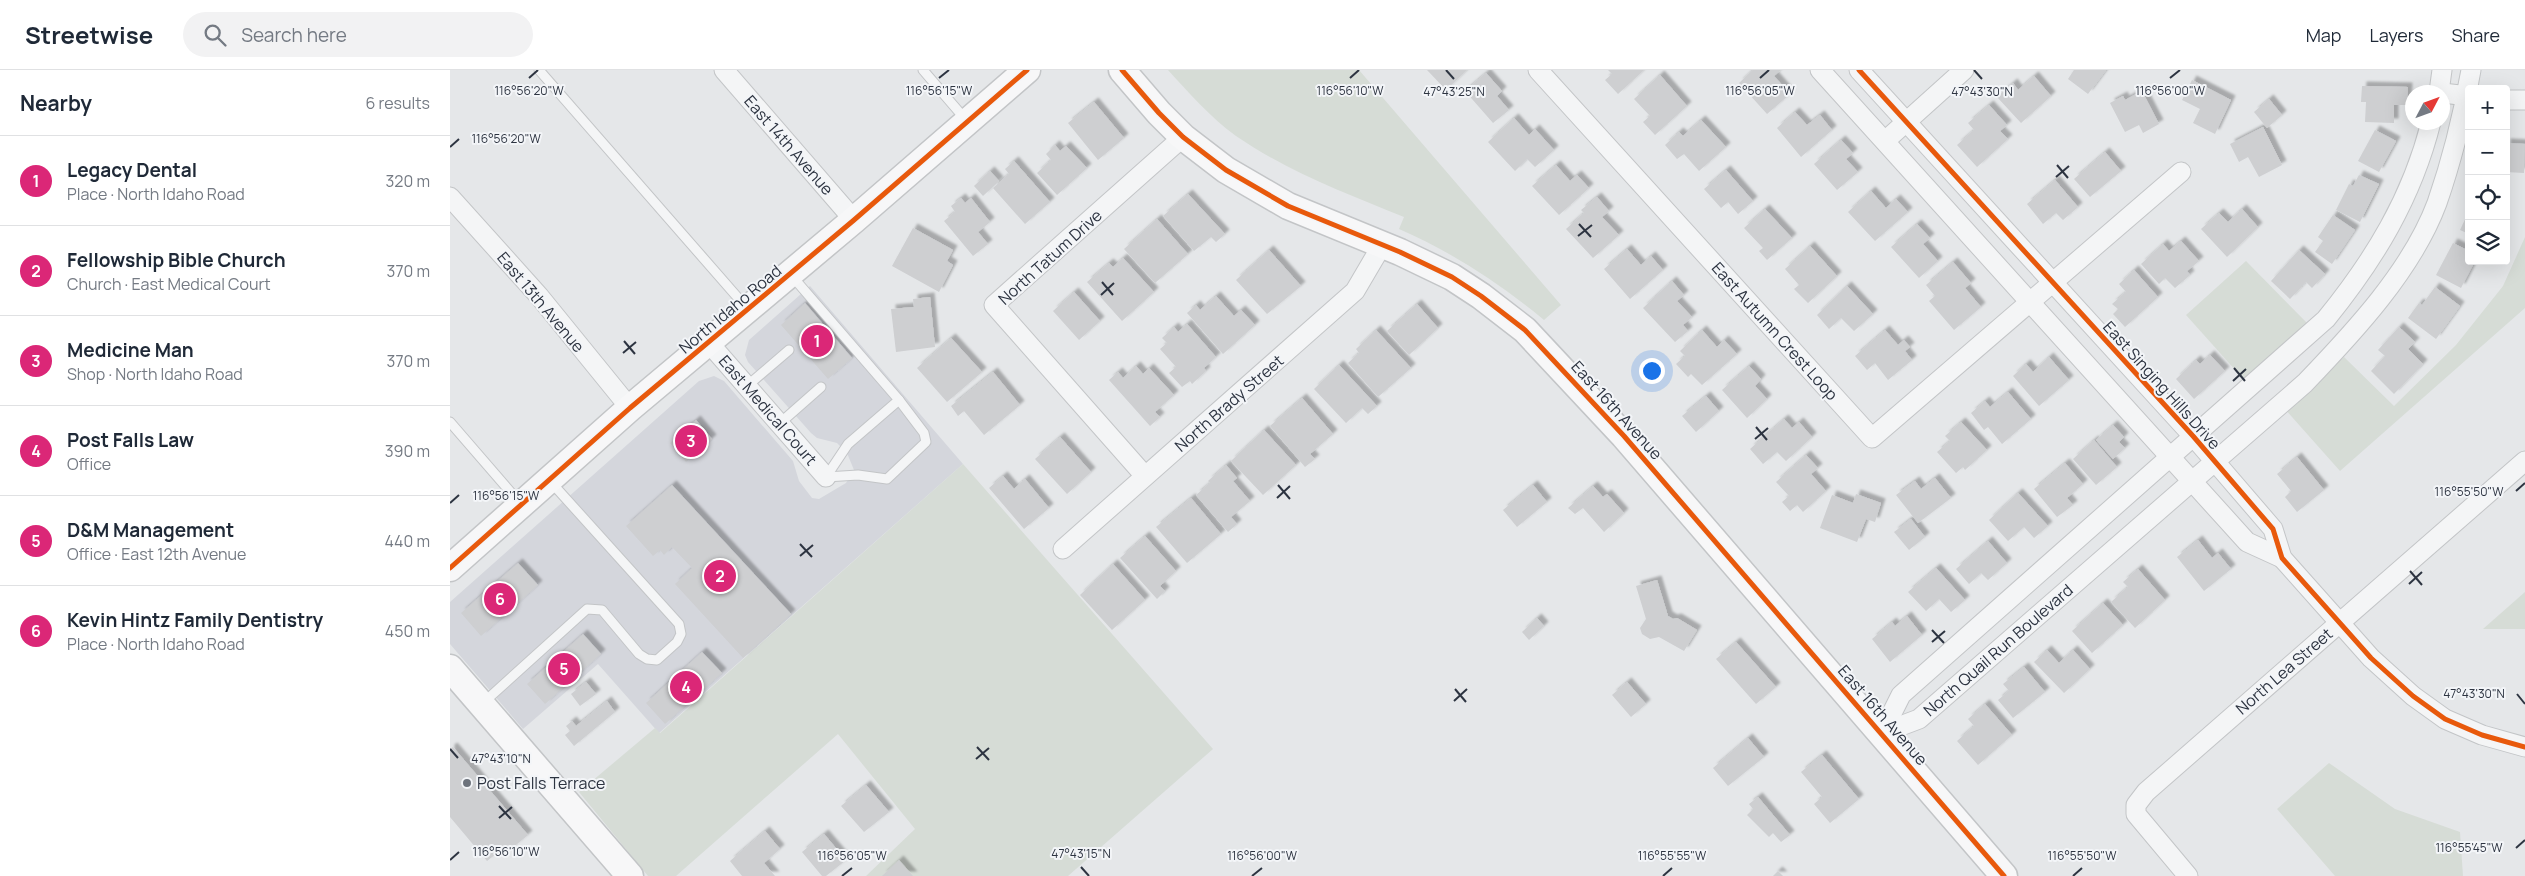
<!DOCTYPE html>
<html lang="en">
<head>
<meta charset="utf-8">
<style>
	:root { --surface:#fff; --page:#f2f2f3; --text:#1f2937; --muted:#747a83; --line:#e0e1e3; --accent:#db2777 }
	body { margin:0; font-family:Manrope,sans-serif; background:var(--page); color:var(--text) }
	.controls { position:absolute; right:15px; top:15px; display:grid; overflow:hidden; border-radius:5px; box-shadow:0 5px 20px #0002 }
	.controls button { width:45px; height:45px; display:grid; place-items:center; padding:0; border:0; border-bottom:1px solid var(--line); background:var(--surface); color:var(--text); font:25px sans-serif }
	.compass { position:absolute; left:1955px; top:15px; width:45px; height:45px; border-radius:50%; background:var(--surface); box-shadow:0 5px 20px #0002; rotate:49deg }
	.you { position:absolute; left:1201px; top:300px; width:18px; height:18px; margin:-12px; border:4px solid #fff; border-radius:50%; background:#1a73e8; box-shadow:0 0 0 8px #1a73e833 }
	.badge { display:grid; place-items:center; width:32px; height:32px; border-radius:50%; background:var(--accent); color:#fff; font-size:16px; font-weight:700 }
	.pin { position:absolute; translate:-50% -50%; border:2px solid #fff; box-shadow:0 1px 5px #0006 }
	.list { margin:0; padding:0; list-style:none }
	h2 { display:flex; justify-content:space-between; align-items:center; height:65px; margin:0; padding:0 20px; font-size:21px }
	h2 small { font-size:16px; font-weight:400; color:var(--muted) }
	.list li { display:grid; grid-template-columns:32px 1fr auto; gap:15px; align-items:center; box-sizing:border-box; height:90px; padding:0 20px; border-top:1px solid var(--line) }
	.list b { display:block; font-size:19px; white-space:nowrap }
	.list p { margin:0; font-size:16px; white-space:nowrap; color:var(--muted) }
	.list em { font-size:16px; font-style:normal; color:var(--muted) }
	.icon { flex:none; width:28px; height:28px; fill:none; stroke:currentColor; stroke-width:2; stroke-linecap:round; stroke-linejoin:round }
	.map { position:relative; flex:none; width:2075px; height:806px; overflow:hidden }
	header { display:flex; align-items:center; gap:30px; box-sizing:border-box; height:70px; padding:0 25px; background:var(--surface); border-bottom:1px solid var(--line) }
	header strong { font-size:24px }
	nav { display:flex; gap:28px; margin-inline-start:auto; font-size:18px }
	.search { width:350px; height:45px; background:var(--page); display:flex; align-items:center; gap:12px; box-sizing:border-box; padding:0 18px; border-radius:28px; color:var(--muted); font-size:19px }
	main { display:flex }
	aside { flex:1; background:var(--surface) }
	.map>svg:first-child { display:block }
	.built { fill:#d4d6dc }
	.green { fill:#d6dcd6 }
	.building { fill:#cecfd1; filter:url(#shadow) }
	.lines { fill:none; stroke-linecap:round; stroke-linejoin:round }
	.lane-casing { stroke:#c3c5c7; stroke-width:11 }
	.street-casing { stroke:#c3c5c7; stroke-width:21 }
	.secondary-casing { stroke:#c3c5c7; stroke-width:29 }
	.lane { stroke:#f4f5f6; stroke-width:9 }
	.street { stroke:#f4f5f6; stroke-width:19 }
	.secondary { stroke:#f7f7f8; stroke-width:26 }
	.cycleway-casing { stroke:#f3f5f8; stroke-width:8 }
	.cycleway { stroke:#e8590c; stroke-width:5 }
	.ticks { fill:none; stroke:#2d3441; stroke-width:2 }
	.poi-dot { fill:#6d737c; stroke:#f3f5f8; stroke-width:2 }
	.labels { text-anchor:middle; dominant-baseline:central; stroke-width:4; stroke-linejoin:round; paint-order:stroke }
	.street-label { font-size:16px; fill:#2d3441; stroke:#f3f5f8 }
	.poi-label { font-size:16px; fill:#2d3441; stroke:#f3f5f8; text-anchor:start }
	.ticks-label { font-size:12px; text-anchor:middle; fill:#2d3441; stroke:#f3f5f8; stroke-width:4; stroke-linejoin:round; paint-order:stroke }
</style>
</head>
<body>
<header>
<strong>Streetwise</strong>
<div class="search"><svg class="icon" aria-label="search" viewBox="0 0 24 24"><circle cx="10" cy="10" r="6"/><path d="M15 15l6 6"/></svg>Search here</div>
<nav><a>Map</a><a>Layers</a><a>Share</a></nav>
</header>
<main>
<aside>
<h2>Nearby<small>6 results</small></h2>
<ul class="list">
<li><span class="badge">1</span><div><b>Legacy Dental</b><p>Place · North Idaho Road</p></div><em>320 m</em></li>
<li><span class="badge">2</span><div><b>Fellowship Bible Church</b><p>Church · East Medical Court</p></div><em>370 m</em></li>
<li><span class="badge">3</span><div><b>Medicine Man</b><p>Shop · North Idaho Road</p></div><em>370 m</em></li>
<li><span class="badge">4</span><div><b>Post Falls Law</b><p>Office</p></div><em>390 m</em></li>
<li><span class="badge">5</span><div><b>D&amp;M Management</b><p>Office · East 12th Avenue</p></div><em>440 m</em></li>
<li><span class="badge">6</span><div><b>Kevin Hintz Family Dentistry</b><p>Place · North Idaho Road</p></div><em>450 m</em></li>
</ul>
</aside>
<div class="map">
<svg width="2075" height="806" viewBox="0 0 2075 806">
	<defs>
		<filter id="shadow"><feDropShadow dx="4.5" dy="-4.5" stdDeviation="1" flood-color="#0004"/></filter>
	</defs>
	<rect width="100%" height="100%" fill="#e5e7e9"/>
	<polygon class="built" points="360,216 513,394 209,663 148,594 73,659 0,574 0,532 249,311 264,306 274,311 343,391 349,411 362,428 369,429 396,413 404,400 397,383 387,373 367,368 361,363 298,292 295,285 299,270"/>
	<g class="green">
		<path d="M 718,0 L 909,0 L 1111,235 L 1094,250 C 1049,213 1002,182 949,159 L 954,147 C 897,124 837,101 786,66 C 760,47 739,23 718,0 Z"/>
		<polygon points="2075,167 2075,238 1890,401 1835,339 1894,287 1944,336 2006,275 2053,216"/>
		<polygon points="1796,191 1858,254 1796,312 1736,245"/>
		<polygon points="513,394 763,679 618,806 416,806 465,759 388,664 226,806 198,806 129,722 205,658 210,663"/>
		<polygon points="2075,522 2075,559 2033,559"/>
		<polygon points="1879,693 1945,739 2010,762 2013,806 1885,806 1827,739"/>
	</g>
	<g class="building">
		<polygon points="977,0 1017,0 996,20"/>
		<polygon points="1158,0 1194,0 1168,24 1155,10 1162,4"/>
		<polygon points="1303,0 1331,0 1324,6 1340,24 1317,44 1289,13"/>
		<polygon points="1624,0 1656,0 1638,24 1618,9"/>
		<polygon points="1036,3 1052,21 1047,26 1059,40 1043,53 1015,21"/>
		<polygon points="1210,5 1237,36 1205,65 1193,52 1200,46 1184,29"/>
		<polygon points="1584,6 1601,26 1571,53 1547,27 1563,13 1568,20"/>
		<polygon points="1742,10 1781,30 1765,64 1743,53 1750,39 1732,30"/>
		<polygon points="1912,16 1958,17 1957,35 1944,35 1944,53 1915,52 1916,32 1911,32"/>
		<polygon points="1692,21 1709,54 1693,63 1689,55 1675,62 1660,33 1673,26 1675,30"/>
		<polygon points="1819,29 1832,45 1817,58 1804,42"/>
		<polygon points="644,32 674,68 648,90 618,53"/>
		<polygon points="1539,35 1557,55 1550,61 1558,69 1527,97 1507,75 1524,60 1518,53"/>
		<polygon points="1345,42 1357,55 1370,45 1382,60 1351,87 1327,58"/>
		<polygon points="1064,48 1079,65 1085,59 1104,80 1085,97 1077,89 1065,101 1038,72"/>
		<polygon points="1251,50 1276,77 1249,101 1234,84 1227,89 1215,75 1229,62 1233,66"/>
		<polygon points="1813,57 1832,95 1809,107 1798,87 1789,92 1780,74"/>
		<polygon points="1925,60 1946,71 1929,102 1908,91"/>
		<polygon points="1391,70 1403,83 1396,89 1408,102 1387,120 1364,94"/>
		<polygon points="2056,73 2075,74 2074,103 2056,102"/>
		<polygon points="605,75 610,81 616,76 637,98 607,125 587,103 601,90 596,84"/>
		<polygon points="1655,82 1671,101 1640,127 1624,109"/>
		<polygon points="564,91 600,132 575,154 543,118 559,104 555,99"/>
		<polygon points="1106,95 1120,111 1127,105 1139,118 1109,145 1082,116"/>
		<polygon points="1276,100 1303,131 1288,144 1278,132 1271,138 1254,119"/>
		<polygon points="540,101 549,111 533,126 524,116"/>
		<polygon points="1909,105 1929,114 1910,152 1886,140 1899,114 1903,116"/>
		<polygon points="1605,110 1628,137 1613,150 1606,143 1593,154 1577,134"/>
		<polygon points="1421,121 1436,138 1446,129 1458,142 1425,171 1398,142"/>
		<polygon points="738,124 775,164 766,172 761,167 744,181 713,146"/>
		<polygon points="1147,127 1159,141 1152,147 1169,165 1143,188 1116,159 1134,143 1131,140"/>
		<polygon points="511,128 515,133 521,128 540,152 528,162 538,174 523,186 494,151 505,142 501,136"/>
		<polygon points="1315,139 1342,168 1317,190 1309,181 1313,178 1294,158"/>
		<polygon points="1792,139 1808,157 1777,187 1751,159 1769,143 1778,152"/>
		<polygon points="2019,141 2019,164 2010,160"/>
		<polygon points="1883,145 1905,160 1882,194 1865,182 1873,171 1868,167"/>
		<polygon points="707,149 738,184 705,213 674,179"/>
		<polygon points="1467,154 1480,168 1473,174 1488,191 1469,208 1441,177"/>
		<polygon points="463,158 503,180 497,191 503,195 489,222 442,196"/>
		<polygon points="1731,171 1749,191 1737,201 1740,205 1725,218 1715,208 1709,214 1691,194 1713,174 1719,181"/>
		<polygon points="2003,173 2019,181 2019,191 2025,191 2011,218 1986,205"/>
		<polygon points="1360,176 1387,206 1358,233 1344,219 1349,215 1335,199"/>
		<polygon points="1177,179 1191,195 1201,186 1213,200 1180,229 1154,199"/>
		<polygon points="819,180 851,216 817,244 786,210"/>
		<polygon points="1849,180 1875,204 1862,218 1856,212 1840,229 1821,211"/>
		<polygon points="673,188 704,222 672,251 637,212 659,193 663,197"/>
		<polygon points="1503,192 1521,213 1515,218 1531,237 1504,260 1479,231 1485,226 1476,215"/>
		<polygon points="1684,200 1708,227 1675,257 1663,244 1668,239 1662,234 1676,222 1669,214"/>
		<polygon points="1222,211 1234,225 1227,231 1242,247 1233,255 1238,261 1225,272 1193,238"/>
		<polygon points="1397,216 1423,244 1404,261 1391,248 1379,259 1367,245"/>
		<polygon points="1985,217 2010,236 1986,269 1958,248 1969,233 1972,235"/>
		<polygon points="624,222 650,251 629,270 603,241"/>
		<polygon points="766,226 784,246 791,240 805,255 773,284 737,243 746,235 750,240"/>
		<polygon points="480,227 485,277 446,282 441,239 464,237 463,229"/>
		<polygon points="355,233 402,288 378,309 331,255"/>
		<polygon points="967,234 988,258 959,285 937,261"/>
		<polygon points="737,254 766,287 754,298 756,301 742,314 740,311 732,317 719,303 726,297 710,279 717,273 712,268 724,257 728,262"/>
		<polygon points="1949,257 1965,272 1958,279 1973,294 1944,324 1921,301 1935,286 1928,280"/>
		<polygon points="926,260 961,298 928,327 898,293 909,283 906,279"/>
		<polygon points="1252,260 1267,277 1274,270 1287,284 1252,315 1241,304 1238,307 1226,294 1235,286 1230,281"/>
		<polygon points="1435,260 1448,275 1454,270 1460,277 1455,281 1462,290 1438,310 1425,293 1417,300 1405,286"/>
		<polygon points="501,268 532,302 497,332 467,298"/>
		<polygon points="1760,285 1775,301 1744,329 1726,309 1746,290 1750,294"/>
		<polygon points="1599,287 1619,310 1589,336 1563,306 1576,294 1583,302"/>
		<polygon points="889,295 927,336 918,344 912,338 896,353 864,319"/>
		<polygon points="686,296 693,304 699,298 724,325 705,342 710,347 700,356 659,310 668,302 673,308"/>
		<polygon points="1299,296 1311,309 1305,316 1317,329 1297,348 1272,320"/>
		<polygon points="543,302 570,335 534,365 514,341 508,346 501,336"/>
		<polygon points="1558,322 1581,349 1552,374 1538,357 1534,360 1521,343 1535,331 1540,337"/>
		<polygon points="1256,326 1269,341 1246,362 1232,346"/>
		<polygon points="852,328 883,364 860,384 865,389 855,397 820,356"/>
		<polygon points="1334,349 1342,358 1349,352 1362,367 1336,391 1327,382 1313,394 1300,379"/>
		<polygon points="246,350 262,369 236,392 220,373"/>
		<polygon points="1511,352 1537,380 1515,400 1513,397 1506,403 1487,382 1500,371 1495,366"/>
		<polygon points="1663,355 1674,367 1669,372 1675,378 1663,389 1646,370"/>
		<polygon points="814,360 846,395 813,425 781,391"/>
		<polygon points="610,367 641,402 617,424 585,389"/>
		<polygon points="1644,370 1667,397 1646,415 1623,389"/>
		<polygon points="1356,385 1368,398 1361,404 1376,421 1353,442 1347,435 1340,441 1332,432 1339,426 1326,412"/>
		<polygon points="1847,387 1874,420 1847,442 1835,427 1841,421 1827,404"/>
		<polygon points="1615,393 1633,414 1617,428 1623,435 1607,447 1584,419"/>
		<polygon points="776,395 787,408 783,411 800,431 781,447 787,454 778,462 746,425 760,413 758,411"/>
		<polygon points="553,406 564,419 575,409 599,438 574,459 539,418"/>
		<polygon points="1485,408 1501,428 1468,453 1446,425 1465,411 1471,419"/>
		<polygon points="222,415 341,544 293,588 225,514 242,498 222,477 214,485 210,480 203,486 176,456"/>
		<polygon points="1083,415 1097,432 1067,457 1053,440"/>
		<polygon points="1143,416 1153,427 1157,424 1174,443 1154,462 1133,438 1125,444 1118,438"/>
		<polygon points="1568,423 1598,456 1584,468 1574,457 1558,471 1539,450"/>
		<polygon points="1406,424 1431,433 1425,452 1416,449 1407,472 1370,458 1382,425 1403,433"/>
		<polygon points="741,428 771,464 737,493 706,457"/>
		<polygon points="1461,449 1475,467 1459,480 1444,462"/>
		<polygon points="695,466 726,501 710,516 715,521 707,529 670,488"/>
		<polygon points="1748,470 1762,488 1768,483 1781,499 1754,521 1727,487"/>
		<polygon points="1538,471 1557,493 1538,510 1531,503 1519,514 1506,499"/>
		<polygon points="68,493 88,515 31,566 11,543"/>
		<polygon points="663,494 695,530 662,560 630,525"/>
		<polygon points="1486,498 1515,530 1501,542 1489,529 1476,541 1458,522"/>
		<polygon points="1688,499 1715,530 1685,558 1661,532 1678,517 1673,512"/>
		<polygon points="1207,510 1218,546 1223,549 1227,548 1247,560 1234,581 1209,567 1200,569 1192,564 1190,558 1196,549 1186,516"/>
		<polygon points="1653,533 1673,555 1642,583 1622,561"/>
		<polygon points="1457,546 1472,565 1440,592 1422,569 1442,552 1445,556"/>
		<polygon points="1087,548 1094,556 1079,570 1072,562"/>
		<polygon points="133,564 151,584 95,634 77,614"/>
		<polygon points="1286,572 1326,617 1306,634 1266,589"/>
		<polygon points="1597,580 1609,593 1623,580 1640,599 1614,623 1584,592"/>
		<polygon points="252,582 272,603 215,654 196,633"/>
		<polygon points="1574,597 1595,622 1563,648 1548,630 1559,621 1553,614"/>
		<polygon points="136,612 146,624 130,636 121,624"/>
		<polygon points="1177,612 1196,634 1181,647 1162,625"/>
		<polygon points="157,631 165,642 124,676 115,665 120,661 116,656 122,651 126,656"/>
		<polygon points="1535,634 1562,665 1528,695 1507,671 1524,656 1518,649"/>
		<polygon points="1298,668 1314,687 1278,716 1263,698"/>
		<polygon points="3,677 78,765 56,783 52,779 37,791 0,747 0,679"/>
		<polygon points="1372,685 1409,729 1380,753 1364,734 1372,727 1351,702"/>
		<polygon points="416,715 439,742 414,762 391,736"/>
		<polygon points="1308,727 1340,765 1331,772 1323,763 1319,767 1297,745 1303,739 1299,734"/>
		<polygon points="315,761 330,779 314,793 325,806 292,806 280,791"/>
		<polygon points="374,764 396,790 376,806 372,806 352,782"/>
		<polygon points="449,790 463,806 432,806"/>
		<polygon points="1328,801 1333,806 1323,806"/>
	</g>
	<g class="lines">
		<g class="lane-casing">
			<g id="lane">
				<polyline points="89,0 296,237"/>
				<polyline points="473,0 516,50"/>
				<polyline points="342,206 449,330 474,363 476,372 437,409 408,405 376,407"/>
				<polyline points="297,316 339,280"/>
				<polyline points="0,352 70,433"/>
				<polyline points="329,354 371,317"/>
				<polyline points="376,407 398,374 449,330"/>
				<polyline points="33,633 137,539 152,540 189,584 197,589 207,590 227,572 231,564 229,554 100,411"/>
			</g>
		</g>
		<g class="street-casing">
			<g id="street">
				<polyline points="274,0 404,150"/>
				<polyline points="1088,0 1422,368 1731,102"/>
				<polyline points="1370,0 1797,472 1832,488"/>
				<polyline points="1409,0 1743,366 1823,459 1832,488 1921,588 1963,626 1995,649 2032,665 2075,677"/>
				<polyline points="1989,22 1992,0"/>
				<polyline points="1992,23 2019,26"/>
				<polyline points="2056,30 2075,30"/>
				<polyline points="1435,71 1514,0"/>
				<polyline points="0,127 89,226 180,338"/>
				<polyline points="259,273 376,407"/>
				<polyline points="695,406 544,235 733,67"/>
				<polyline points="613,479 905,221 932,175"/>
				<path d="M 1432,663 L 1469,649 L 1855,313 C 1904,262 1962,200 1987,133 C 2002,90 2013,45 2021,0"/>
				<path d="M 1432,663 L 1451,625 L 1876,249 C 1924,190 1962,128 1981,52"/>
				<polyline points="1738,806 1686,744 1686,735 1696,722 2075,391"/>
			</g>
		</g>
		<g class="secondary-casing">
			<g id="secondary">
				<polyline points="672,0 709,43 733,67 776,100 838,136 950,182 1002,207 1031,226 1075,260 1174,366 1554,806"/>
				<polyline points="0,498 180,338 404,150 577,0"/>
				<polyline points="0,598 180,806"/>
			</g>
		</g>
		<use href="#lane" class="lane"/>
		<use href="#street" class="street"/>
		<use href="#secondary" class="secondary"/>
		<g class="cycleway-casing">
			<g id="cycleway">
				<polyline points="672,0 709,43 733,67 776,100 838,136 950,182 1002,207 1031,226 1075,260 1174,366 1554,806"/>
				<polyline points="1409,0 1743,366 1823,459 1832,488 1921,588 1963,626 1995,649 2032,665 2075,677"/>
				<polyline points="0,498 180,338 404,150 577,0"/>
			</g>
		</g>
		<use href="#cycleway" class="cycleway"/>
	</g>
	<path class="ticks" d="M 996,0 L 1004,9M 1524,0 L 1532,9M 79,8 L 88,0M 489,8 L 499,0M 900,8 L 909,0M 1310,8 L 1319,0M 1720,8 L 1730,0M 0,77 L 9,69M 1607,95 L 1618,108M 1606,107 L 1619,96M 1129,154 L 1141,167M 1128,166 L 1142,155M 652,212 L 663,225M 651,225 L 664,213M 174,271 L 185,284M 173,283 L 186,272M 1784,298 L 1795,311M 1783,311 L 1796,299M 1306,357 L 1317,370M 1305,369 L 1318,358M 828,415 L 840,429M 2066,421 L 2075,413M 827,428 L 840,416M 0,433 L 9,425M 350,474 L 362,487M 350,486 L 363,475M 1960,501 L 1972,515M 1959,514 L 1972,502M 1482,560 L 1494,573M 1482,572 L 1495,561M 1005,619 L 1016,632M 2067,624 L 2075,634M 1004,631 L 1017,619M 527,677 L 539,690M 0,679 L 8,688M 526,689 L 539,678M 49,736 L 61,749M 49,748 L 62,737M 2066,778 L 2075,770M 0,790 L 9,782M 631,797 L 639,806M 392,806 L 402,798M 802,806 L 812,798M 1213,806 L 1222,798M 1623,806 L 1632,798"/>
	<circle class="poi-dot" cx="17" cy="713" r="5"/>
	<g class="labels">
		<g class="street-label">
			<text transform="translate(339 75) rotate(49)">East 14th Avenue</text>
			<text transform="translate(600 187) rotate(-42)">North Tatum Drive</text>
			<text transform="translate(91 232) rotate(50)">East 13th Avenue</text>
			<text transform="translate(280 239) rotate(-40)">North Idaho Road</text>
			<text transform="translate(1325 261) rotate(48)">East Autumn Crest Loop</text>
			<text transform="translate(1712 315) rotate(48)">East Singing Hills Drive</text>
			<text transform="translate(779 333) rotate(-41)">North Brady Street</text>
			<text transform="translate(318 340) rotate(49)">East Medical Court</text>
			<text transform="translate(1167 340) rotate(48)">East 16th Avenue</text>
			<text transform="translate(1548 580) rotate(-41)">North Quail Run Boulevard</text>
			<text transform="translate(1834 601) rotate(-41)">North Lea Street</text>
			<text transform="translate(1433 645) rotate(49)">East 16th Avenue</text>
		</g>
		<g class="poi-label">
			<text x="27" y="713">Post Falls Terrace</text>
		</g>
	</g>
	<g class="ticks-label">
		<text x="79" y="25">116°56'20"W</text>
		<text x="489" y="25">116°56'15"W</text>
		<text x="900" y="25">116°56'10"W</text>
		<text x="1310" y="25">116°56'05"W</text>
		<text x="1720" y="25">116°56'00"W</text>
		<text x="1004" y="26">47°43'25"N</text>
		<text x="1532" y="26">47°43'30"N</text>
		<text x="56" y="73">116°56'20"W</text>
		<text x="2019" y="426">116°55'50"W</text>
		<text x="56" y="430">116°56'15"W</text>
		<text x="2024" y="628">47°43'30"N</text>
		<text x="51" y="693">47°43'10"N</text>
		<text x="2019" y="782">116°55'45"W</text>
		<text x="56" y="786">116°56'10"W</text>
		<text x="631" y="788">47°43'15"N</text>
		<text x="402" y="790">116°56'05"W</text>
		<text x="812" y="790">116°56'00"W</text>
		<text x="1222" y="790">116°55'55"W</text>
		<text x="1632" y="790">116°55'50"W</text>
	</g>
</svg>
<div class="controls">
<button>+</button>
<button>−</button>
<button><svg class="icon" aria-label="locate" viewBox="0 0 24 24"><circle cx="12" cy="12" r="6"/><path d="M12 2v4M12 18v4M2 12h4M18 12h4"/></svg></button>
<button><svg class="icon" aria-label="layers" viewBox="0 0 24 24"><path d="M12 4l9 5-9 5-9-5zM3 14l9 5 9-5"/></svg></button>
</div>
<svg class="compass" viewBox="-18 -18 36 36"><path d="M0-13l5 13h-10z" fill="#e53935"/><path d="M0 13l5-13h-10z" fill="#747a83"/></svg>
<div class="you"></div>
<div class="pin badge" style="left:367px;top:271px">1</div>
<div class="pin badge" style="left:270px;top:506px">2</div>
<div class="pin badge" style="left:241px;top:371px">3</div>
<div class="pin badge" style="left:236px;top:617px">4</div>
<div class="pin badge" style="left:114px;top:599px">5</div>
<div class="pin badge" style="left:50px;top:529px">6</div>
</div>
</main>
</body>
</html>
